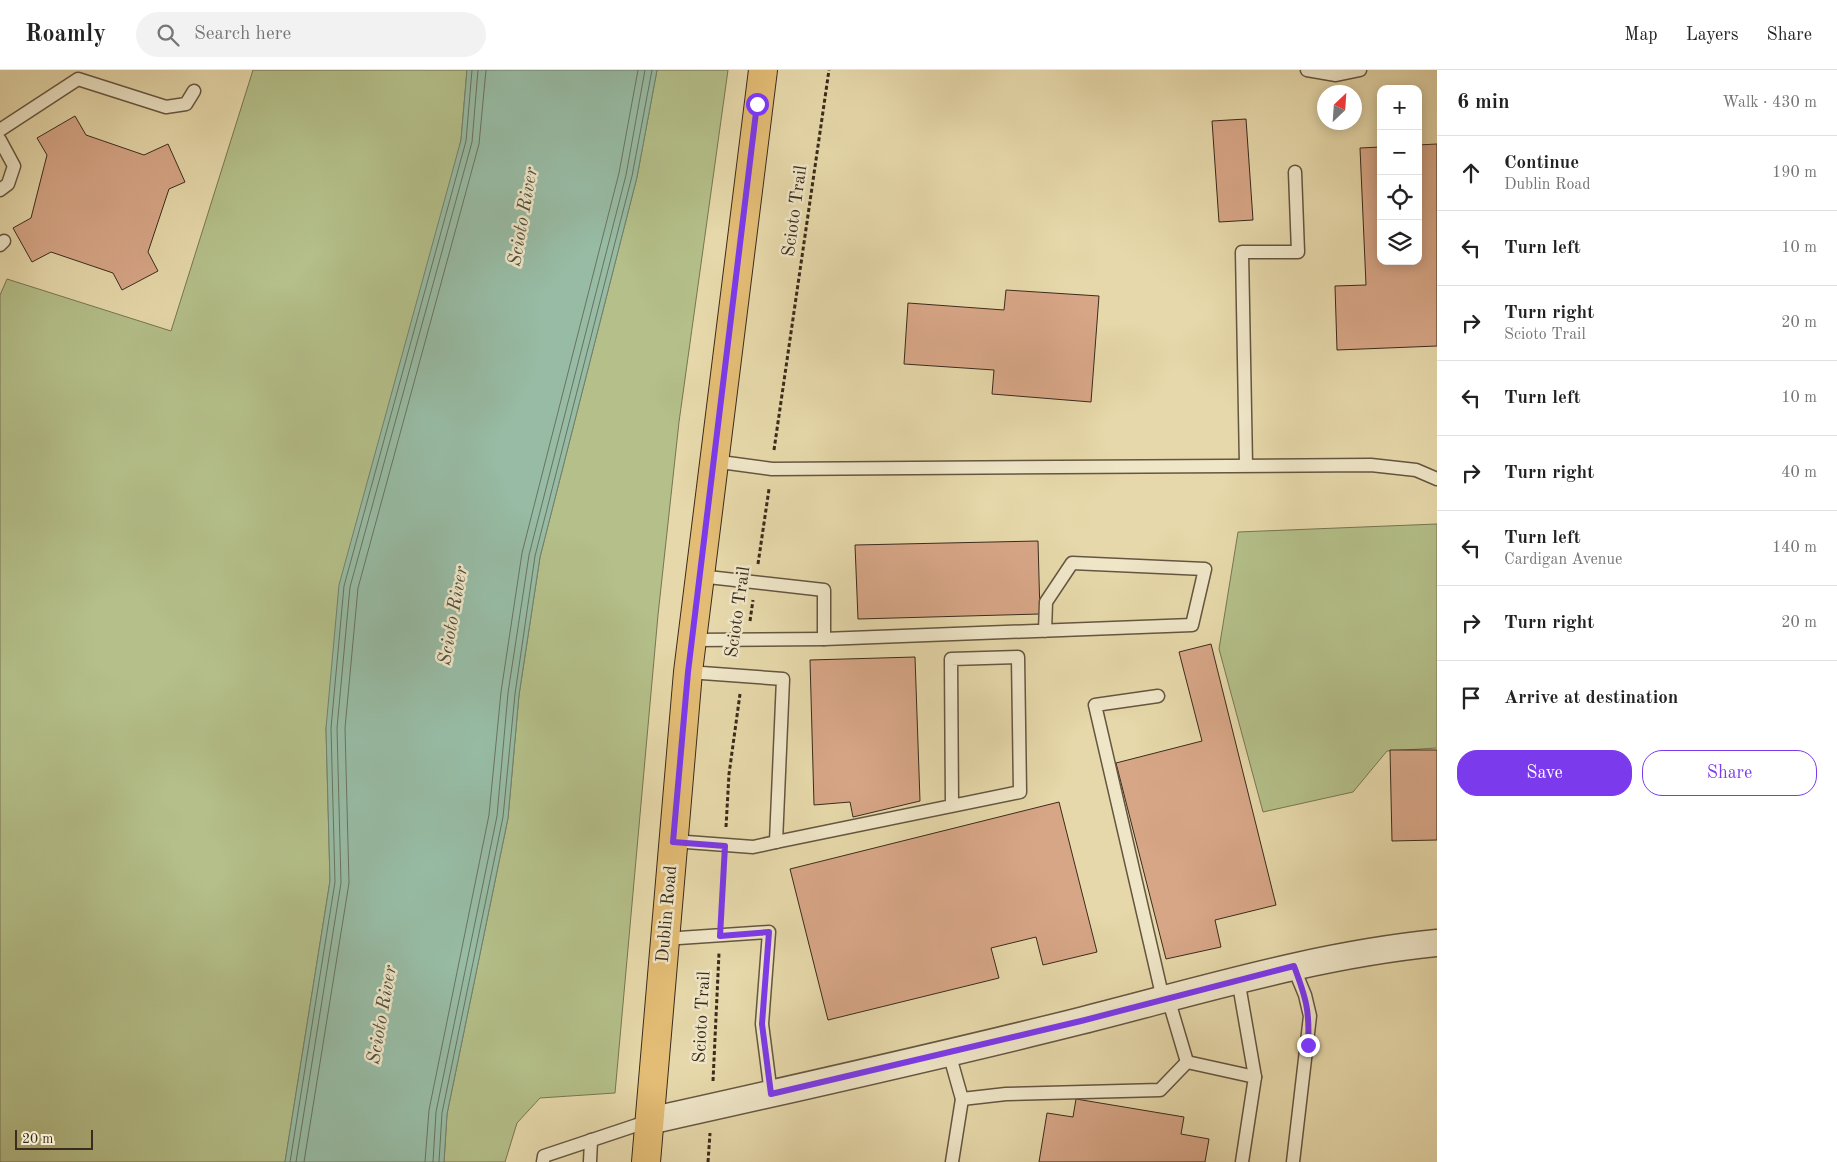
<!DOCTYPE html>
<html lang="en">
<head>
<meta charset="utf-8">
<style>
	:root { --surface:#fff; --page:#f2f2f2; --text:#222; --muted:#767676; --line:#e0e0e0; --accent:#7c3aed }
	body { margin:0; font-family:"Old Standard TT",serif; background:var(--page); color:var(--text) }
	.controls { position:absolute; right:15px; top:15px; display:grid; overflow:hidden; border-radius:10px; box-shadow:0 2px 12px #0003 }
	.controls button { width:45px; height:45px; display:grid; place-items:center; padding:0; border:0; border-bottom:1px solid var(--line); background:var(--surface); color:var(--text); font:25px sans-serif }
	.compass { position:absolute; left:1317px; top:15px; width:45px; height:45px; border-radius:50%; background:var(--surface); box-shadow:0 2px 12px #0003; rotate:25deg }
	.scale { position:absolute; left:15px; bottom:12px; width:78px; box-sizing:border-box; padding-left:5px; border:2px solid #3a2b1c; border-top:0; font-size:14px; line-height:18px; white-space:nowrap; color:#3a2b1c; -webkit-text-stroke:4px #efe6c8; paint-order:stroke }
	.stop { position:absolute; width:15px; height:15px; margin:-11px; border:4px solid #7c3aed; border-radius:50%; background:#fff }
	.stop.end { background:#7c3aed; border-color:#fff; box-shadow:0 1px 5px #0008 }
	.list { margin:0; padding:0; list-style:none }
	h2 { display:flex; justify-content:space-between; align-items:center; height:65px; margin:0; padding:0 20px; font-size:21px }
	h2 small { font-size:16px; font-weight:400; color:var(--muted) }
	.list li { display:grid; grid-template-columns:32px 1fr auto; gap:15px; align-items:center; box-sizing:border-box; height:75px; padding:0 20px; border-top:1px solid var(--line) }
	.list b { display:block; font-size:19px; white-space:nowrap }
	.list p { margin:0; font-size:16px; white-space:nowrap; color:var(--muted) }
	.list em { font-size:16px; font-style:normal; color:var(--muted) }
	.actions { display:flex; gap:10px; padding:15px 20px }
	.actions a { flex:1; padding:11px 0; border:1px solid var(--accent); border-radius:20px; text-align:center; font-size:18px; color:var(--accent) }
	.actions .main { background:var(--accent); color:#fff }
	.icon { flex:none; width:28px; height:28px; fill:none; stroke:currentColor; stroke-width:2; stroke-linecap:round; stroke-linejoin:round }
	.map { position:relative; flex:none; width:1437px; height:1092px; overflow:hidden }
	header { display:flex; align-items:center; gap:30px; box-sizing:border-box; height:70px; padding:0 25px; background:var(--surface); border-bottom:1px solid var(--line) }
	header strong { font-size:24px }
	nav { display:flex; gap:28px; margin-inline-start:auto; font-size:18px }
	.search { width:350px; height:45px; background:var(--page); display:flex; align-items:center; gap:12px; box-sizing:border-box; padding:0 18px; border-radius:28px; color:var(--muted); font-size:19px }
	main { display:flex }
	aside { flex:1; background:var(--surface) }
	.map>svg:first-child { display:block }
	.green { fill:#b4bf89; stroke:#777552 }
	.water { fill:#97bba4; stroke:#72816e }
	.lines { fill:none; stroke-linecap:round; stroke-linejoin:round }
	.shore { stroke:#687360; stroke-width:1 }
	.building { fill:#d7a687; stroke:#3a2b1c }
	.service-casing { stroke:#655640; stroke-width:15 }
	.minor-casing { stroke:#655640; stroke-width:29 }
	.primary-casing { stroke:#3a2b1c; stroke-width:30 }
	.path { stroke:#3a2b1c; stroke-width:3; stroke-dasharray:4 2.5; stroke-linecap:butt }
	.service { stroke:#efe6c8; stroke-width:12 }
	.minor { stroke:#efe6c8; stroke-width:26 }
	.primary { stroke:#e3bc75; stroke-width:28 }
	.route { stroke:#7c3aed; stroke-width:6 }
	.labels { text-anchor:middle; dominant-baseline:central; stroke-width:5; stroke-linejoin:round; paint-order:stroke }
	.street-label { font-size:18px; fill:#3a2b1c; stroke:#efe6c8 }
	.water-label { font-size:19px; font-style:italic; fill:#514f3e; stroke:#efe6c8 }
</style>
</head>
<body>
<header>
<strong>Roamly</strong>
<div class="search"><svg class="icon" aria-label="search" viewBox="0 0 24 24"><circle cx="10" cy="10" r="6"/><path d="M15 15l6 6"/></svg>Search here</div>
<nav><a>Map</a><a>Layers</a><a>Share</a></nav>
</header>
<main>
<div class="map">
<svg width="1437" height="1092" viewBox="0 0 1437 1092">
	<rect width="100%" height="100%" fill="#e6d8aa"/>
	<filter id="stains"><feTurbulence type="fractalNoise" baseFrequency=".004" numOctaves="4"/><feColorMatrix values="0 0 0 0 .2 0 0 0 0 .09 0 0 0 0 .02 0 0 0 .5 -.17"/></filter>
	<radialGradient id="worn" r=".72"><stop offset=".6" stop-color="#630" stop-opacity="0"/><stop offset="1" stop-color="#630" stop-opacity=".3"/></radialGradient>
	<g class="green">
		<polygon points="253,0 467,0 461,70 326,658 330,811 285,1092 0,1092 0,225 7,209 171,261"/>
		<polygon points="657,0 728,0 679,352 658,545 615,1023 540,1028 517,1053 505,1092 444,1092 447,1044 508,748 519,625 540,487 637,107"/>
		<polygon points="1437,454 1437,678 1387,681 1353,722 1263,742 1219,579 1238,462"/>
	</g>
	<polygon class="water" points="467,0 657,0 637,107 540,487 519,625 508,748 447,1044 444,1092 285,1092 330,811 326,658 339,515 461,70"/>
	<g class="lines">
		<g class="shore">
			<polyline points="290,1092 335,812 331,658 344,516 466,71 472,0"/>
			<polyline points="296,1092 341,813 337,658 350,517 472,72 478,0"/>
			<polyline points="304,1092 349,813 345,658 358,518 479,74 486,0"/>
			<polyline points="425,1092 429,1040 489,745 501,622 522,483 619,103 638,0"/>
			<polyline points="433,1092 436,1042 497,746 508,623 529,485 626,105 645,0"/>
			<polyline points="439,1092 442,1043 503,747 515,624 535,486 632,106 652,0"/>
		</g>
	</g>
	<g class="building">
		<polygon points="75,46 86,65 144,85 168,74 185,112 169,119 148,182 158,201 122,220 113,203 51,182 32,192 13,158 31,148 47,85 37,68"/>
		<polygon points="1246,49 1253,150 1219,152 1212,51"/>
		<polygon points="1437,74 1437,276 1337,280 1335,216 1366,215 1360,78 1381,77 1381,191 1418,191 1418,75"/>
		<polygon points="1006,220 1099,226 1091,332 992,324 994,300 904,294 908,233 1004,240"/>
		<polygon points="1038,471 1040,544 858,549 855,475"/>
		<polygon points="1211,574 1276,835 1215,850 1221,877 1166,889 1116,693 1202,671 1179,582"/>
		<polygon points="915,587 920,731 853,747 850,732 814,735 810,590"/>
		<polygon points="1390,680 1437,680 1437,770 1392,771"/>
		<polygon points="1059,732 1097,882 1043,895 1036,867 991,878 999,908 828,950 790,799"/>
		<polygon points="1076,1029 1184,1047 1181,1064 1209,1069 1205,1092 1039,1092 1047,1043 1073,1047"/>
	</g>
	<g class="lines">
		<g class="service-casing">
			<g id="service">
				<polyline points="1307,0 1336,5 1360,0"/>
				<polyline points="0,60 78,9 166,37 186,34 194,21"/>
				<polyline points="0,70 14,96 8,114 0,120"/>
				<polyline points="0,175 4,171"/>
				<polyline points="713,391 772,399 1371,395 1416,400 1437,409"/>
				<polyline points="1246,395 1242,182 1298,182 1295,102"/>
				<polyline points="699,506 824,520 824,569 1192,555 1205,499 1072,493 1046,532 1045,561"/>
				<polyline points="692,570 824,569"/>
				<polyline points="688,602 783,609 776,772"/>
				<polyline points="1158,626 1095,635 1163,929"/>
				<polyline points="673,771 753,777 776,772 1020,722 1018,587 951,589 952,736"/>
				<polyline points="664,869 769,862 762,954 771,1024"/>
				<polyline points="1238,909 1255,1007"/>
				<polyline points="949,983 962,1029 952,1092"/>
				<polyline points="1187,992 1255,1007 1242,1092"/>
				<polyline points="962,1029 1006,1024 1160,1020 1187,992 1168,928"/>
				<polyline points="543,1092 544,1086 649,1051"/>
				<polyline points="590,1092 591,1070"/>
				<polyline points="1293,1092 1310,946 1305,925 1293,896"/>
			</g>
		</g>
		<g class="minor-casing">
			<path id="minor" d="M 649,1051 C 793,1019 937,987 1080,951 C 1199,921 1315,885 1437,873"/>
		</g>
		<g class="primary-casing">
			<polyline id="primary" points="646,1092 688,602 763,0"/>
		</g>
		<g class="path">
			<polyline points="774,380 829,0"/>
			<polyline points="758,494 769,419"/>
			<polyline points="750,551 753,530"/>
			<polyline points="726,757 729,704 740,624"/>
			<polyline points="721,847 724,793"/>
			<polyline points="713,1011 719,883"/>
			<polyline points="708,1092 710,1063"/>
		</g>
		<use href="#service" class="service"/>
		<use href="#minor" class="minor"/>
		<use href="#primary" class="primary"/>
	</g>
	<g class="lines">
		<path class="route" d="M 757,34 L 688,602 L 673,772 L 725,776 L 720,866 L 769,862 L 762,954 L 771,1024 L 1081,951 L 1294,896 C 1306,928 1310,941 1308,975"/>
	</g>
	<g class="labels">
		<g class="street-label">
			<text transform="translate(795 141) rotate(-82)">Scioto Trail</text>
			<text transform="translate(738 542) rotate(-82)">Scioto Trail</text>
			<text transform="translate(667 844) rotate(-85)">Dublin Road</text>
			<text transform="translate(702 947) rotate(-87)">Scioto Trail</text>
		</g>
		<g class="water-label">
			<text transform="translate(524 147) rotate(-80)">Scioto River</text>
			<text transform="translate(454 546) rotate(-80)">Scioto River</text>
			<text transform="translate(383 945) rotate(-80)">Scioto River</text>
		</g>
	</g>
	<rect width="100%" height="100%" filter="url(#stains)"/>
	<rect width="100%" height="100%" fill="url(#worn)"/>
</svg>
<div class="controls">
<button>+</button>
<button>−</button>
<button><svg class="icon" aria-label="locate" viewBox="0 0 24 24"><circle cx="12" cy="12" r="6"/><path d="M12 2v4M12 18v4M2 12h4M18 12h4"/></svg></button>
<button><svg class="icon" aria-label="layers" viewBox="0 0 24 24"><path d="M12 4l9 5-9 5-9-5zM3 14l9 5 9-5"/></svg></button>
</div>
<svg class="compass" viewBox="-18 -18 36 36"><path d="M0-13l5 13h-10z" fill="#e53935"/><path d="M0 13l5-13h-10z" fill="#767676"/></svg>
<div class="scale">20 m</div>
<div class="stop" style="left:757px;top:34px"></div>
<div class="stop end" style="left:1308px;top:975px"></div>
</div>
<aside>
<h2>6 min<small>Walk · 430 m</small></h2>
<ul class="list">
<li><svg class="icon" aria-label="ahead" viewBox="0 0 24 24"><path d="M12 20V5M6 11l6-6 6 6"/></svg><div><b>Continue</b><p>Dublin Road</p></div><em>190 m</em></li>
<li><svg class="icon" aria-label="left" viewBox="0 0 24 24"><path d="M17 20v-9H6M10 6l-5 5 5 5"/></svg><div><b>Turn left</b></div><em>10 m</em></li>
<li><svg class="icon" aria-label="right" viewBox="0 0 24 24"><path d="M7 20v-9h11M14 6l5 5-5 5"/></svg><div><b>Turn right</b><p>Scioto Trail</p></div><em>20 m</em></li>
<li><svg class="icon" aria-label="left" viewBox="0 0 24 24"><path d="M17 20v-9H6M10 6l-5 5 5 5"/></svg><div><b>Turn left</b></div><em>10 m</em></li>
<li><svg class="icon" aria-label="right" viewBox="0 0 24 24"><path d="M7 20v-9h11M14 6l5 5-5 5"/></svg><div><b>Turn right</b></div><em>40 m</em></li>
<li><svg class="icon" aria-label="left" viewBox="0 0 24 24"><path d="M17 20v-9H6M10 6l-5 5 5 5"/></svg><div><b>Turn left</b><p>Cardigan Avenue</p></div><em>140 m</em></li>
<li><svg class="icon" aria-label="right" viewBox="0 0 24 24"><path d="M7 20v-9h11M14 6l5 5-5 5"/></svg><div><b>Turn right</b></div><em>20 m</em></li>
<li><svg class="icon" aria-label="arrive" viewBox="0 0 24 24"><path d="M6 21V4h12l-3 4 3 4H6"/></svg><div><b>Arrive at destination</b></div></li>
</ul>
<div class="actions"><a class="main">Save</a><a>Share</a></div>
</aside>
</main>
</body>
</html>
